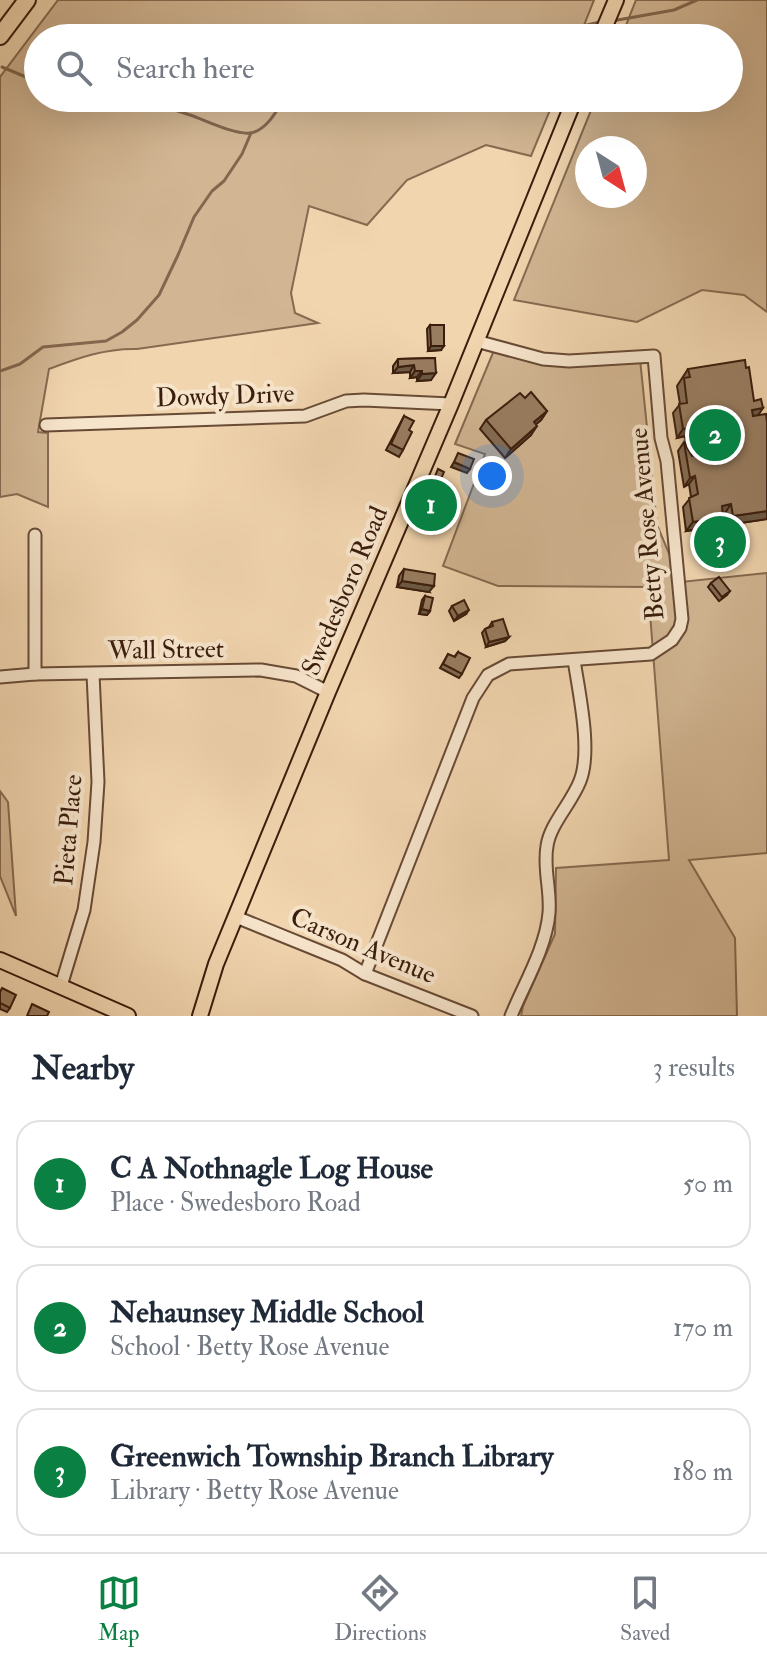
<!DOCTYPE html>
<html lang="en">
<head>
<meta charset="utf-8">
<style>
	:root { --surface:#fff; --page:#f6f6f7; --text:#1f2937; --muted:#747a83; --line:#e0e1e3; --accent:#0b8043 }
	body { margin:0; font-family:"IM FELL Double Pica",serif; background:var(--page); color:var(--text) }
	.compass { position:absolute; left:575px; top:136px; width:72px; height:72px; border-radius:50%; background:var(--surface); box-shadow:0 8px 32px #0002; rotate:144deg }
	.you { position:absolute; left:492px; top:476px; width:28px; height:28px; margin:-20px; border:6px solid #fff; border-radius:50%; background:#1a73e8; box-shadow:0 0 0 12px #1a73e833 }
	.badge { display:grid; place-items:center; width:52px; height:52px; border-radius:50%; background:var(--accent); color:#fff; font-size:26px; font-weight:700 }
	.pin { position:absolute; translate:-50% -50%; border:4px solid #fff; box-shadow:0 2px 8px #0006 }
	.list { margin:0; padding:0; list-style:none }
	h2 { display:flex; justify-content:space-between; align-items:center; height:104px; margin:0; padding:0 32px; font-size:34px }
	h2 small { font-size:26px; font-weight:400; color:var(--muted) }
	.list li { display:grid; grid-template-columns:52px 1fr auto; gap:24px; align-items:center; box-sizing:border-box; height:128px; margin:0 16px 16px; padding:0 16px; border:2px solid var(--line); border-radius:24px }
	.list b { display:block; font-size:30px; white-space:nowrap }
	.list p { margin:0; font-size:26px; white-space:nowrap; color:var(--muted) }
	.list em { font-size:26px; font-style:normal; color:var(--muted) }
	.icon { flex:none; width:44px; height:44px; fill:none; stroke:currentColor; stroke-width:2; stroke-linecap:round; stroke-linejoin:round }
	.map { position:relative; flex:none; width:767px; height:1016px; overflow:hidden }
	.search { position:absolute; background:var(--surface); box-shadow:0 8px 32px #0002; left:24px; right:24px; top:24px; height:88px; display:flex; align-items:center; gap:20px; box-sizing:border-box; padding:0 28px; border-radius:44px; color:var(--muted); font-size:30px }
	.sheet { height:536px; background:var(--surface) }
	nav { display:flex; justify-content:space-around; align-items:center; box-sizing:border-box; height:112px; border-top:2px solid var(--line); background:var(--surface); font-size:22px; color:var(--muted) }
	nav a { display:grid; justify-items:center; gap:4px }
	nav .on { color:var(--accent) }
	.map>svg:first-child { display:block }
	.green { fill:#d2b693; stroke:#866a50; stroke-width:2; fill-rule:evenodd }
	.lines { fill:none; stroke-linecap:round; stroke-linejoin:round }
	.stream { stroke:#83664d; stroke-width:3 }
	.minor-casing { stroke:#684b35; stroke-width:15 }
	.major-casing { stroke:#3a1d0c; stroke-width:18 }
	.highway-casing { stroke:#3a1d0c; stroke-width:20 }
	.minor { stroke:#f6e4cb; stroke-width:11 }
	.major { stroke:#f1d5af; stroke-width:14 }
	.highway { stroke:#f1d5af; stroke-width:16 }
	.wall { fill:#846c53; stroke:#3a1d0c; stroke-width:2 }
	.shaded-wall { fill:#6b5844; stroke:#3a1d0c; stroke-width:2 }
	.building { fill:#997d61; stroke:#3a1d0c; stroke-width:2 }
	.labels { text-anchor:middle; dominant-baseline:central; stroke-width:8; stroke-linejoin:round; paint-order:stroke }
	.street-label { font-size:26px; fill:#3a1d0c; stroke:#f6e4cb }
</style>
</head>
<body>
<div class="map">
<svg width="767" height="1016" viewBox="0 0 767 1016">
	<rect width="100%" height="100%" fill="#f1d5af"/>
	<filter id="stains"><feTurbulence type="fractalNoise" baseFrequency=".0025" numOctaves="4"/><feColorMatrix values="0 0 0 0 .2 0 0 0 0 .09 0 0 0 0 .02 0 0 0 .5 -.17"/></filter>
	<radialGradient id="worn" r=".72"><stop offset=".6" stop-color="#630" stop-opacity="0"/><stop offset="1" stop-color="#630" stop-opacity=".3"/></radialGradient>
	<g class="green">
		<path d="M 58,0 L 594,0 L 579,38 L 38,38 L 38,98 L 555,98 L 531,156 L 486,145 L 407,180 L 367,225 L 309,206 L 291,293 L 295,313 L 318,323 L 137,349 C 106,348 78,358 49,369 L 38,432 L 48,433 L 48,507 L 17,494 L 0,497 L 0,77 Z"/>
		<path d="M 636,0 L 767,0 L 767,312 L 744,295 L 702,290 L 637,322 L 514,300 L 596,98 L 729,98 L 729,38 L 621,38 ZM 587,148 L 635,148 L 635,196 L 587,196 Z"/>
		<polygon points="495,348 554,362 640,359 657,525 681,582 767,573 767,853 689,860 735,938 737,1016 521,1016 523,1006 555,934 556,868 669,860 648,587 498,586 443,566 485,454 455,444"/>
		<polygon points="0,791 8,802 16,916 0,876"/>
	</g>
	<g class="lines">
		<g class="stream">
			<polyline points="612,21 674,10 697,0"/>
			<polyline points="530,38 600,22"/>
			<polyline points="2,67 38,82"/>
			<path d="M 123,98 C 146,101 167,107 190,115 C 205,120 235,135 250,133 C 266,131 277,111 284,98"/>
			<polyline points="0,371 20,364 43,347 106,341 122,332 137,320 159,295 178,255 194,217 212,191 224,181 242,154 251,133"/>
		</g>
		<g class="minor-casing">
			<g id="minor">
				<polyline points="46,425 305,416 346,401 364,400 451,404"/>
				<polyline points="35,535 35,674"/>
				<polyline points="0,677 35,674 261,670 296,676 328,692"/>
				<polyline points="236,917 342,960 365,974 472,1016"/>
				<polyline points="365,974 473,698 488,675 509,664 651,654 672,640 680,628 682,619 667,461 661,438 654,356 569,361 543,359 476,341"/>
				<polyline points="61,986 84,910 94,842 98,782 93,674"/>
				<path d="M 511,1016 C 524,984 546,948 549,913 C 551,890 543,869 547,846 C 550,824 571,804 580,781 C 592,751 579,693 574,660"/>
			</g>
		</g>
		<g class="major-casing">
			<g id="major">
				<polyline points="600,38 616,0"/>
				<polyline points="0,960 128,1016"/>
				<polyline points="200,1016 216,964 328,692 451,404 575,98"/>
			</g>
		</g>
		<g class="highway-casing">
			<polyline id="highway" points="0,36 27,0"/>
		</g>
		<use href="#minor" class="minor"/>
		<use href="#major" class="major"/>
		<use href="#highway" class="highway"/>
	</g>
	<g class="wall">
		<polygon points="430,325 441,350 428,351 427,329"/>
		<polygon points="435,358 431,380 417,381 417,377 410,378 410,372 393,373 393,366 398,359"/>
		<polygon points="688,369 754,401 758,415 767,422 767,519 727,525 725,513 723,513 717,526 686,531 683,507 691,497 689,484 684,487 678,451 684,442 691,453 689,445 686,445 685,436 677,438 673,413 680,404 677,386"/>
		<polygon points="525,398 547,411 541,420 536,424 531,435 505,458 480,429 486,420"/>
		<polygon points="404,416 409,430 403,450 399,457 386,450"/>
		<polygon points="429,489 439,495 441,500 441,509 438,514 434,513 432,516 424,514 426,509 422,508 426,494"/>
		<polygon points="404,569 429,592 397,587 399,576"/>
		<polygon points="711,583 730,591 727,595 719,601 708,587"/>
		<polygon points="425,596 430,611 427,615 419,614 422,600"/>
		<polygon points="452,606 466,614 454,621 449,611"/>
		<polygon points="492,622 509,637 505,641 486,647 482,633 485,629 489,627"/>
		<polygon points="458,652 462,674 459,678 440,668 448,654 454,657"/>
		<polygon points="0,991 10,1008 7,1012 0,1009"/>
	</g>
	<g class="shaded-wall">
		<polygon points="431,346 444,346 441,350 428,351"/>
		<polygon points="414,365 410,372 393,373 398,367"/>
		<polygon points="415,371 422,371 417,377 410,378"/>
		<polygon points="436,373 431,380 417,381 422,374"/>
		<polygon points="763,408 757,417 746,419 752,410"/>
		<polygon points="547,411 541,420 528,431 534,422"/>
		<polygon points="537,426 531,435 505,458 511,449"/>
		<polygon points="691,428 685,436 677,438 683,429"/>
		<polygon points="692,436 696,436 689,445 686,445"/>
		<polygon points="454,462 470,469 467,473 451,467"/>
		<polygon points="695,476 689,484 684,487 690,478"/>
		<polygon points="731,504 725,513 715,514 722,506"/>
		<polygon points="436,508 441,509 438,514 434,513 432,516 424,514 427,510"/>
		<polygon points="767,511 767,519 727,525 733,516"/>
		<polygon points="723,517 717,526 686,531 693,522"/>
		<polygon points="402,581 434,586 429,592 397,587"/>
		<polygon points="422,609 430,611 427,615 419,614"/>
		<polygon points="469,610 466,614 454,621 458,616"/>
		<polygon points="509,637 505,641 486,647 489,642"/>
	</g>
	<g class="building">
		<polygon points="430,325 444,325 444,346 431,346"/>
		<polygon points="435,358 436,373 422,374 422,371 415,371 414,365 398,367 398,359"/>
		<polygon points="745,360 746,368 749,367 754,401 761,399 763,408 752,410 753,416 766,414 767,422 767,511 733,516 731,504 722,506 723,517 693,522 689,498 698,494 695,476 690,478 684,442 692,456 699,455 696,436 692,436 691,428 683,429 679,404 687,403 684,378 690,377 688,369"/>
		<polygon points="531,392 547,411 534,422 537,426 511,449 486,420 520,393 525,398"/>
		<polygon points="404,416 414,421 409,430 412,432 403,450 391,444"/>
		<polygon points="458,453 474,459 470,469 454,462"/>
		<polygon points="438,469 444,472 440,481 434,479"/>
		<polygon points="429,489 440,492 439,495 442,496 441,500 443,501 441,509 436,508 435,512 427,510 429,505 425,504"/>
		<polygon points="404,569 435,574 434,586 402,581"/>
		<polygon points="719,577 730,591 722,597 711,583"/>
		<polygon points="425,596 433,598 430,611 422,609"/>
		<polygon points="464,600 469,610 458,616 452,606"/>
		<polygon points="503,619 509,637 489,642 485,629 493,626 492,622"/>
		<polygon points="458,652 470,658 462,674 443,664 448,654 455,657"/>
		<polygon points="2,988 16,995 10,1008 0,1003 0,992"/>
		<polygon points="32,1004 49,1012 47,1016 27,1016"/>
	</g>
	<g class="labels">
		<g class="street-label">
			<text transform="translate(225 396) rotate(-2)">Dowdy Drive</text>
			<text transform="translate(647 524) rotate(-95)">Betty Rose Avenue</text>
			<text transform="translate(345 591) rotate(-67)">Swedesboro Road</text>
			<text transform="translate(166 650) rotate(-1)">Wall Street</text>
			<text transform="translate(69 830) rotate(-85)">Pieta Place</text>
			<text transform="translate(363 946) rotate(23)">Carson Avenue</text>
		</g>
	</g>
	<rect width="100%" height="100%" filter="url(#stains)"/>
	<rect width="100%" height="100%" fill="url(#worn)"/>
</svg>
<svg class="compass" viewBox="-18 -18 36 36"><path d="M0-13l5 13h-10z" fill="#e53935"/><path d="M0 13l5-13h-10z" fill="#747a83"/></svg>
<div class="you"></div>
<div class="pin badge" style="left:431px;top:505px">1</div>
<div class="pin badge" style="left:715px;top:435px">2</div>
<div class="pin badge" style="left:720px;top:542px">3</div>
<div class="search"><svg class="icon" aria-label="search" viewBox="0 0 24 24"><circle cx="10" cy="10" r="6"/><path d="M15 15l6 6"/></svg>Search here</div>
</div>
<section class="sheet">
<h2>Nearby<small>3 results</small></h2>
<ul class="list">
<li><span class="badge">1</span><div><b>C A Nothnagle Log House</b><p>Place · Swedesboro Road</p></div><em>50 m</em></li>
<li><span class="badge">2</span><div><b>Nehaunsey Middle School</b><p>School · Betty Rose Avenue</p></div><em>170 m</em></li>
<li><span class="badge">3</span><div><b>Greenwich Township Branch Library</b><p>Library · Betty Rose Avenue</p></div><em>180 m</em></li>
</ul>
</section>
<nav>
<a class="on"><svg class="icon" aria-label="map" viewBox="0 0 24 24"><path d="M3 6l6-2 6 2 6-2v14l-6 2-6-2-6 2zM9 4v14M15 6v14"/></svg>Map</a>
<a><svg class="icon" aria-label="directions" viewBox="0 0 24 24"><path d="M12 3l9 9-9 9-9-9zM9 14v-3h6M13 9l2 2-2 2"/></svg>Directions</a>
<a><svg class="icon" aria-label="saved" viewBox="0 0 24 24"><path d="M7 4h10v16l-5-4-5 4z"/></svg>Saved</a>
</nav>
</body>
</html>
